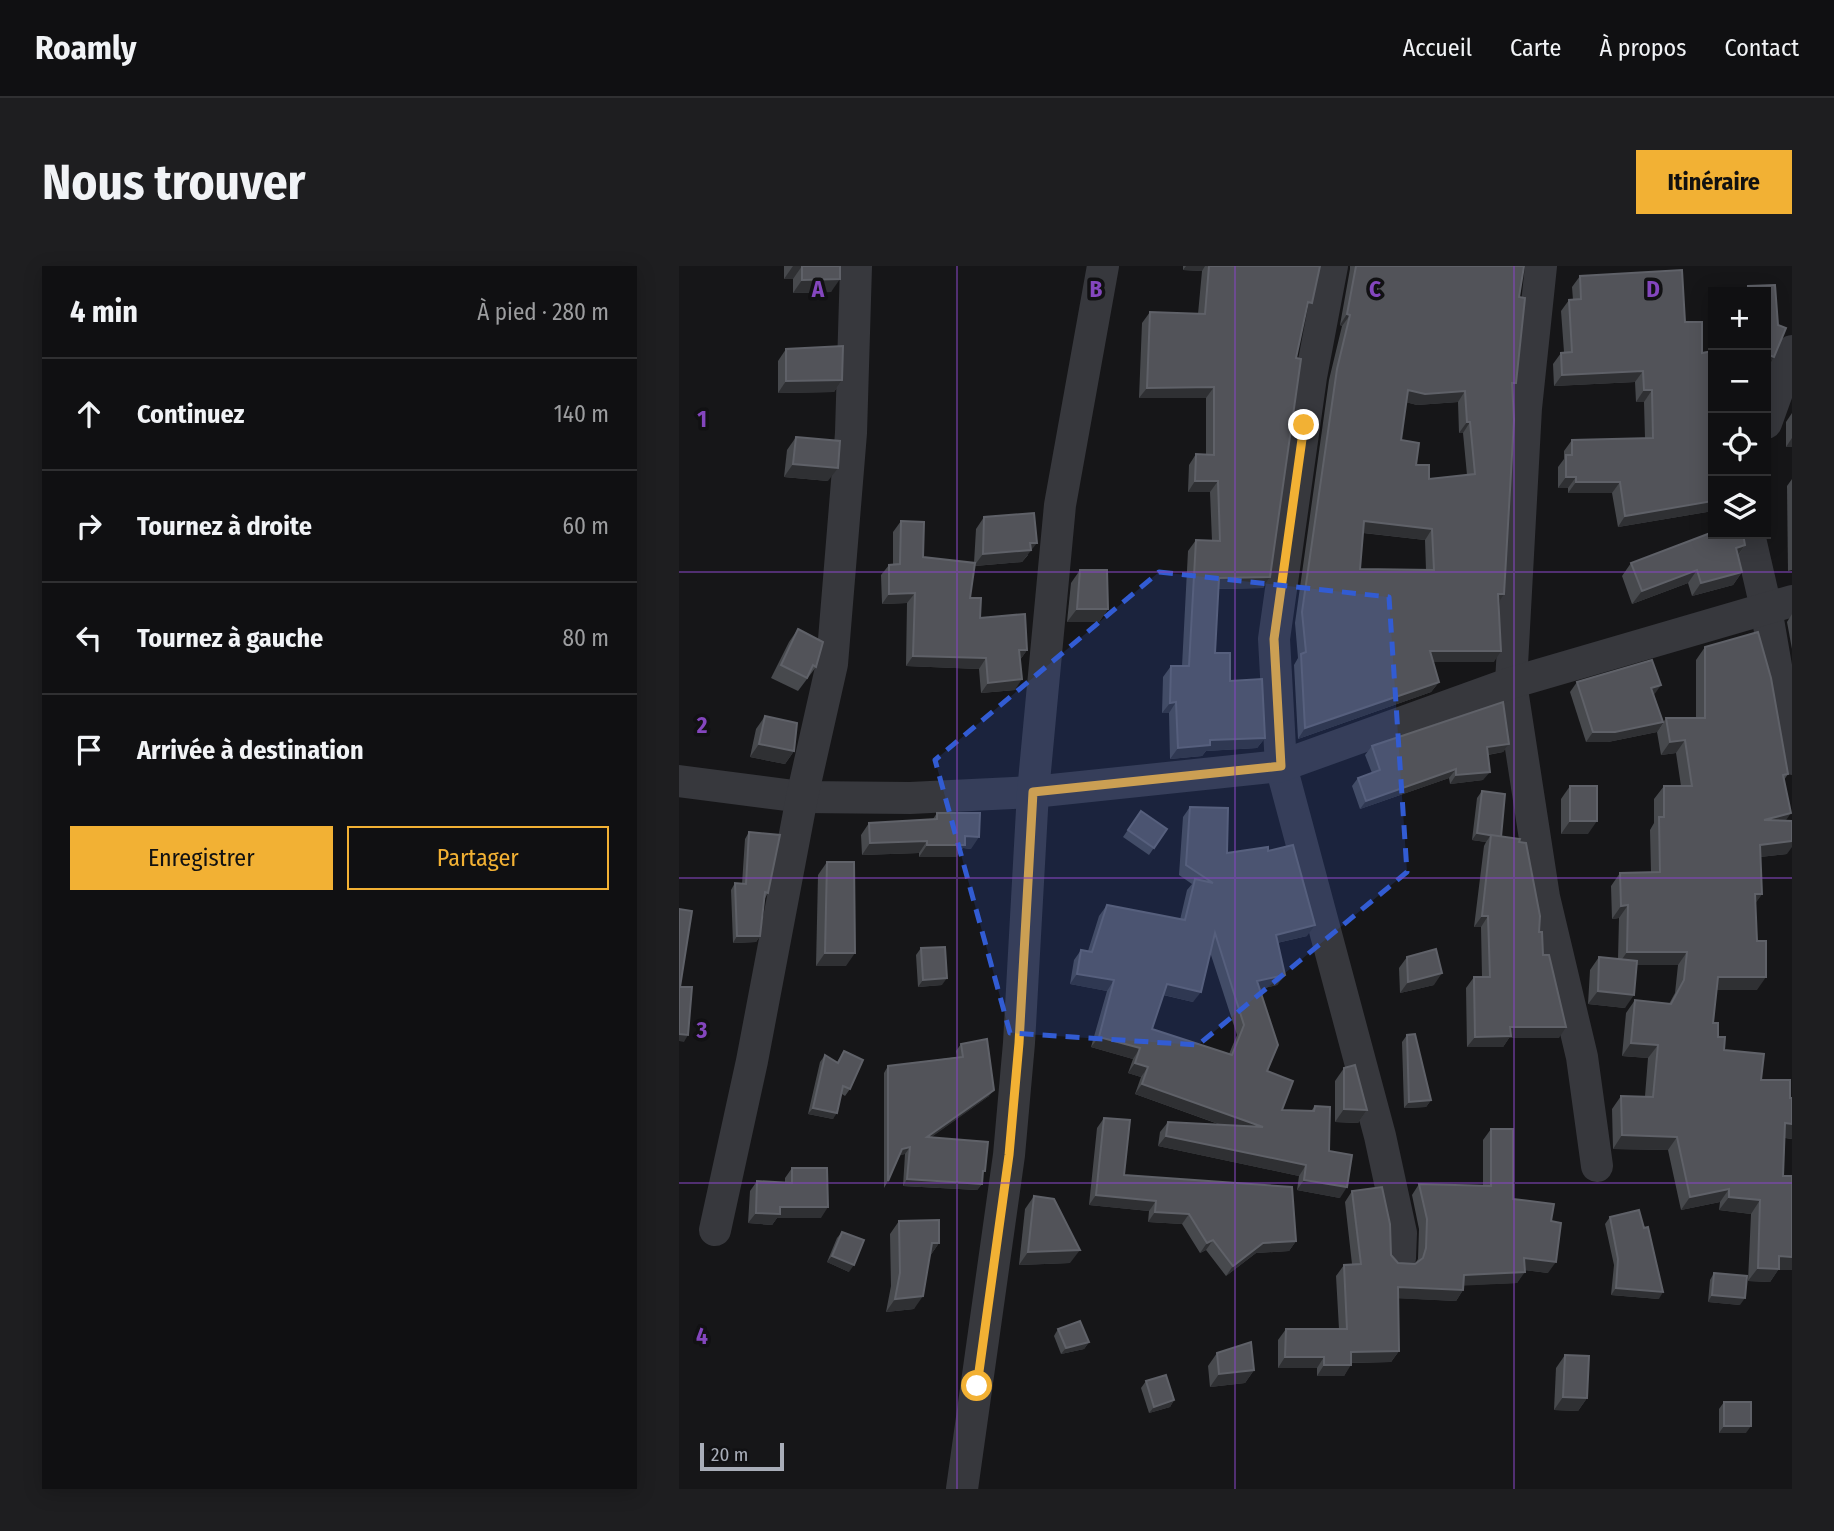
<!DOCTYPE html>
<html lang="fr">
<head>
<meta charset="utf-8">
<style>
	:root { --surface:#101012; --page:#1e1e20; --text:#f1f3f6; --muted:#9c9d9f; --line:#303032; --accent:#f2b134 }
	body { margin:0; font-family:"Fira Sans Condensed",sans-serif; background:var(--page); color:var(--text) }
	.controls { position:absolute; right:21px; top:21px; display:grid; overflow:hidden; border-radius:0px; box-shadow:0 4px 18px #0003 }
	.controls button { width:63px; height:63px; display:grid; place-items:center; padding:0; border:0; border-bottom:2px solid var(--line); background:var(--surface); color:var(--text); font:35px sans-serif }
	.scale { position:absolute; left:21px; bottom:18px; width:84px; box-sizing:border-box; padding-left:7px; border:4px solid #a8adb8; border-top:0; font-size:19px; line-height:24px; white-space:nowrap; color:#a8adb8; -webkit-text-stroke:5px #111113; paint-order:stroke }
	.stop { position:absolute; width:21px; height:21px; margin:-16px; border:5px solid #f2b134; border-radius:50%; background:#fff }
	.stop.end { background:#f2b134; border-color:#fff; box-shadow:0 2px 7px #0008 }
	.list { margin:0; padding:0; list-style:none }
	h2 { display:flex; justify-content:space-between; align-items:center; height:91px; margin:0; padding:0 28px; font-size:30px }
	h2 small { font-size:23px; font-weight:400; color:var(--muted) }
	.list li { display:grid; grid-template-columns:46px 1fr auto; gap:21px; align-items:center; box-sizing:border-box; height:112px; padding:0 28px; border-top:2px solid var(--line) }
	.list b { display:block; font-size:26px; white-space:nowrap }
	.list em { font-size:23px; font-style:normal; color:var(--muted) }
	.actions { display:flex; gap:14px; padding:21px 28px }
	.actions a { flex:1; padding:16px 0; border:2px solid var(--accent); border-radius:0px; text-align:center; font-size:24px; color:var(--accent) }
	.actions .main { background:var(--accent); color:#111 }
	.icon { flex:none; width:38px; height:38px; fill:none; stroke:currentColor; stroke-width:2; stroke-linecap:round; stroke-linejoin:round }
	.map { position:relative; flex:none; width:1113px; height:1223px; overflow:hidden; border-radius:0px }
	header { display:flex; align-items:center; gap:42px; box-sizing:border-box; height:98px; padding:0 35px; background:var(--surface); border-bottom:2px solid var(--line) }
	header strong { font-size:33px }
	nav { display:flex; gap:38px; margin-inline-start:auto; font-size:24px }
	.intro { display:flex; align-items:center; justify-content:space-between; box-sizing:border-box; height:168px; padding:0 42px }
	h1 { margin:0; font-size:49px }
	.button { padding:18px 32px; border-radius:0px; background:var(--accent); color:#111; font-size:24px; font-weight:700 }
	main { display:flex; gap:42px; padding:0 42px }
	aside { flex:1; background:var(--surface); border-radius:0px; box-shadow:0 4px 18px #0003 }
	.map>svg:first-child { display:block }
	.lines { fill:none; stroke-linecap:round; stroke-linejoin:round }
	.minor { stroke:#37383d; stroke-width:32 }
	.wall { fill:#47494d; fill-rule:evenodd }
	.shaded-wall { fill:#2f3033 }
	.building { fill:#525359; stroke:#5f6168; stroke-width:2; fill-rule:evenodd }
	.route { stroke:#f2b134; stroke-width:9 }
	.marked { fill:#325cd3; fill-opacity:0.2; stroke:#325cd3; stroke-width:5; stroke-dasharray:14 9; stroke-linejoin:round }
	.grid { fill:none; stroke:#8446be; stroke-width:2; stroke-opacity:0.55 }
	.grid-label { font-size:23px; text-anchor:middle; font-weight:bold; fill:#8446be; stroke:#111113; stroke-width:7; stroke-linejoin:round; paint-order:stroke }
</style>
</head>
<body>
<header>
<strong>Roamly</strong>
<nav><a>Accueil</a><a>Carte</a><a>À propos</a><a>Contact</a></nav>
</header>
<div class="intro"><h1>Nous trouver</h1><a class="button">Itinéraire</a></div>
<main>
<aside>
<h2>4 min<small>À pied · 280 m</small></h2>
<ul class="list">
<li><svg class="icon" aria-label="ahead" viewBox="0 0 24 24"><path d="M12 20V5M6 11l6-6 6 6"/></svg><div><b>Continuez</b></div><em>140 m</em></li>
<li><svg class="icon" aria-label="right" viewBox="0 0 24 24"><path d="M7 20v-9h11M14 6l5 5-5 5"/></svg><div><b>Tournez à droite</b></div><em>60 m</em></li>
<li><svg class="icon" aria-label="left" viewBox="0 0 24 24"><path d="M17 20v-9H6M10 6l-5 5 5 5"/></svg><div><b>Tournez à gauche</b></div><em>80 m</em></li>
<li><svg class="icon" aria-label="arrive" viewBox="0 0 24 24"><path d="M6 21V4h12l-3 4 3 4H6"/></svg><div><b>Arrivée à destination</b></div></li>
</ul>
<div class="actions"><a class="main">Enregistrer</a><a>Partager</a></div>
</aside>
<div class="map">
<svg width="1113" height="1223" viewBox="0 0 1113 1223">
	<rect width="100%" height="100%" fill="#161618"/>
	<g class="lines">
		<g class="minor">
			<polyline points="653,0 632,111 595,373 602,500 701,870 722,967 721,992"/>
			<polyline points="862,0 847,142 832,417 865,631 903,791 918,900"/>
			<polyline points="1087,157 1113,85"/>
			<polyline points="1070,268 1087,342 1113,493"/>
			<polyline points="0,515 123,531 231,532 354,526 602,500 832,417 1113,335"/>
			<polyline points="36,964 73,795 123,531 153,398 172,167 177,0"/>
			<polyline points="283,1223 330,889 340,777 354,526 381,239 424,0"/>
		</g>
	</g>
	<g class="wall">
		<polygon points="105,0 161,0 152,26 114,27 114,13 105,13"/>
		<polygon points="504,0 641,0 627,45 617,92 591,311 584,322 539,323 536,387 586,472 578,482 527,485 523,490 491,493 490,447 483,447 484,411 492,400 503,400 509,285 517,274 533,275 531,226 509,226 510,199 517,188 527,188 527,132 460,132 463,57 471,46 519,48 523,5 504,4"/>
		<path d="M 671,0 L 845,0 L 840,31 L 815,396 L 754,396 L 760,416 L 752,426 L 619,473 L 615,399 L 619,392 L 616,357 L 650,114 L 663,60 L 661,59 L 671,3 ZM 727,136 L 738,139 L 779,136 L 780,167 L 784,167 L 788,209 L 750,213 L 737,199 L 722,174 ZM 684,267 L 746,274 L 747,304 L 681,303 Z"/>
		<polygon points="901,10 1006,56 1023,87 1034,245 939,261 933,227 889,227 889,222 879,222 879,201 885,193 885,185 893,174 966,172 965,136 957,136 956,116 875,120 874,98 882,87 885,86 882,45 890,34 894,34 893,21"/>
		<polygon points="107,83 163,114 155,126 99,127 99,95"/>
		<polygon points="1113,147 1113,181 1107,181 1107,156"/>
		<polygon points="117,171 149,215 105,211 108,184"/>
		<polygon points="1113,213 1113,304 1109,305 1108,220"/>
		<polygon points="305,251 349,289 343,296 296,300 291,332 301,352 348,384 341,394 336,424 302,427 300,403 227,400 228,337 203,338 202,309 210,299 214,299 214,266 222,255 244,291 295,297 297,263"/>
		<polygon points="1066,279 1059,290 1063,306 1054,319 1013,330 1009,317 953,338 943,310 952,297"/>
		<polygon points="401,304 429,343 420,356 388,356 392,317"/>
		<polygon points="1113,348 1113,383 1108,356"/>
		<polygon points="119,363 137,401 119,425 92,412 110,376"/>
		<polygon points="1026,381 1109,508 1105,514 1108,588 1081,591 1083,628 1076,637 1078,724 1037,724 1034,757 1039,771 1045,784 1082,814 1113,832 1113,873 1106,872 1099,1004 1091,1016 1069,1015 1072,948 1040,944 1041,936 1002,944 989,884 934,883 933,843 942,830 966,830 969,792 943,790 947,747 956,734 990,738 996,727 999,699 958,699 946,742 909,738 911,704 920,691 939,693 940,652 933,653 932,620 941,607 972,606 971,564 975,557 975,533 985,520 1002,520 997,487 982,489 978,466 987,452 1017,452 1017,394"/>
		<polygon points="898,416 975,429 984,456 978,466 929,476 907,476 891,426"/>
		<polygon points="86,450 115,485 106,498 71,491 77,463"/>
		<polygon points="830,478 824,486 809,489 804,514 771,518 770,512 681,543 673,520 679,512 693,507 686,489 693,480"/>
		<polygon points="891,520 909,568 882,568 882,533"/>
		<polygon points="803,525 822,570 840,576 864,689 880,772 830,772 824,781 788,781 787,722 795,711 803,711 802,661 795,661 805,580 807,576 793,574 798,532"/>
		<path d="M 511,541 L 548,587 L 589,585 L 628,670 L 598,677 L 606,709 L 598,719 L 581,723 L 588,805 L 603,844 L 632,845 L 636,840 L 650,885 L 661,932 L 618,924 L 620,910 L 479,880 L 481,866 L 489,856 L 542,859 L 456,828 L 462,811 L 449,807 L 454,793 L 412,781 L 428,725 L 391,718 L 395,694 L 402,684 L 409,685 L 420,650 L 428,639 L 501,654 L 508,624 L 513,618 L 500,609 L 504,551 ZM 531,686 L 558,769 L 550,788 L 473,763 L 484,729 L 514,736 Z"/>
		<polygon points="462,545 488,563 470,589 444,571"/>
		<polygon points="258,547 292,583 284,582 277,591 240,591 240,587 183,589 182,569 190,557 254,553"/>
		<polygon points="70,566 89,627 85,634 81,670 77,676 54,677 52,624 56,617 63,618 66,573"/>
		<polygon points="148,596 167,700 137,700 139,609"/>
		<polygon points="242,682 263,719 239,721 237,689"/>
		<polygon points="728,691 755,719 721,727 720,702"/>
		<polygon points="728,769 752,834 747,841 725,842 723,776"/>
		<polygon points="282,778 310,830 252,871 303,910 303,918 298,924 224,920 226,888 220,889 209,915 205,922 205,807 209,800 278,791 277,785"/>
		<polygon points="165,785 171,823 166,830 163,828 154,853 129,848 141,796 146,789 158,796"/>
		<polygon points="665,802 688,844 679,857 656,856 656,815"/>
		<polygon points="425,852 445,909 617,975 610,985 577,987 547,1010 527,984 521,987 503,958 469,956 470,945 410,939 418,862"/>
		<polygon points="812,863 834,933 872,955 869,1007 846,1004 838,1017 785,1019 784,1024 777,1035 719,1032 720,1085 712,1096 672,1097 665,1110 638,1110 638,1102 599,1102 599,1074 607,1063 660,1063 657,1010 665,999 673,998 666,936 673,925 712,989 719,997 736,998 739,993 740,963 733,929 740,918 804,919 804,874"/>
		<polygon points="113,902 142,952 98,952 93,959 69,957 71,925 78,915 106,917 106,912"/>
		<polygon points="355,930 391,997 340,999 346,943"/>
		<polygon points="931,951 980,1033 932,1029 935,999 926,958"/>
		<polygon points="220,955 260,977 251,990 235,1043 207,1046 212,1020 211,968"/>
		<polygon points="163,966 170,1006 148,996 158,972"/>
		<polygon points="1035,1007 1061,1039 1029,1036 1031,1014"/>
		<polygon points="379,1063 410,1076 405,1083 382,1088 375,1070"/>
		<polygon points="538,1087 575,1104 566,1117 531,1121 529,1100"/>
		<polygon points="886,1089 908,1132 899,1145 875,1144 877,1102"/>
		<polygon points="467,1115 495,1134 491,1141 470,1147 462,1122"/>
		<polygon points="1045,1136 1067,1167 1040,1167 1040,1143"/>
	</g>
	<g class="shaded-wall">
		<polygon points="114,0 123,0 114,13 105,13"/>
		<polygon points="507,0 526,0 523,5 504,4"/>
		<polygon points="161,13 152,26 114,27 123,14"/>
		<polygon points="668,48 671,49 663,60 661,59"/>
		<polygon points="1087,88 1095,91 1087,102"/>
		<polygon points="964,105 956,116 875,120 883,109"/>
		<polygon points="163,114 155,126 99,127 107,115"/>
		<polygon points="535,121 527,132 460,132 468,122"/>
		<polygon points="729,124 786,125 779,136 738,139 722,135"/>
		<polygon points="965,124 973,124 965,136 957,136"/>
		<polygon points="788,156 791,156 784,167 780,167"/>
		<polygon points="1113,172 1113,181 1107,181"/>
		<polygon points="114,198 159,202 149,215 105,211"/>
		<polygon points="887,211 897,211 889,222 879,222"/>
		<polygon points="516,215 539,215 531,226 509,226"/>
		<polygon points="897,216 941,216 933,227 889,227"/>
		<polygon points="1034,235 1034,245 939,261 946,250"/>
		<polygon points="685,255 753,263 746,274 677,266"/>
		<polygon points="351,277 358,277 343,296 295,300 304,288"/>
		<polygon points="1066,279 1057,292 1057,282"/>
		<polygon points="1018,304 1009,317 953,338 963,325"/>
		<polygon points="1063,306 1054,319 1013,330 1022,317"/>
		<polygon points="591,311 584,322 532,323 540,312"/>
		<polygon points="236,327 228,337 203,338 210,328"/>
		<polygon points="819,328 825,328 818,339"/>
		<polygon points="398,343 429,343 420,356 388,356"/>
		<polygon points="340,384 348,384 341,394"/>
		<polygon points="751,385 822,385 815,396 744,396"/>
		<polygon points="234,390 307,392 300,403 227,400"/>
		<polygon points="343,413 336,424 302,427 309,417"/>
		<polygon points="760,416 752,426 619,473 626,462"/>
		<polygon points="982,419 975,429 972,422"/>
		<polygon points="497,436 490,447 483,447 491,437"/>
		<polygon points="984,456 978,466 929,476 907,476 914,466"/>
		<polygon points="586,472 578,482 527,485 523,490 491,493 499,482 531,474"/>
		<polygon points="1006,474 997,487 982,489 991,476"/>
		<polygon points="80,478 115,485 106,498 71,491"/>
		<polygon points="830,478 824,486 802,490 808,481"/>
		<polygon points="777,503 770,512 681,543 687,535"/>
		<polygon points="811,506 804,514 771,518 777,509"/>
		<polygon points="1112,547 1103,560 1085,554"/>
		<polygon points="891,555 918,555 909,568 882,568"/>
		<polygon points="798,567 812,569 807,576 793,574"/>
		<polygon points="286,570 300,571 292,583 284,582 277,591 240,591 248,579"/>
		<polygon points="248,575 240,587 183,589 191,577"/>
		<polygon points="1113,575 1113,581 1108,588 1072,592 1081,579"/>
		<polygon points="1076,628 1083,628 1074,641"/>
		<polygon points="949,639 940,652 933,653 942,640"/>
		<polygon points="803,650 809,650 802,661 795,661"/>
		<polygon points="636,659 628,670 589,679 597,669"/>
		<polygon points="58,670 81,670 77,676 54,677"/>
		<polygon points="948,686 1008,686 999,699 939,699"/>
		<polygon points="146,687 176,687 167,700 137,700"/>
		<polygon points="763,707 755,719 721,727 729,716"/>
		<polygon points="398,708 435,714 428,725 391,718"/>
		<polygon points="606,709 598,719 571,725 578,715"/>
		<polygon points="1039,711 1087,711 1078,724 1029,724"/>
		<polygon points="268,712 263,719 239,721 244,714"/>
		<polygon points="488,718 522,726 514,736 481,728"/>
		<polygon points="919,725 955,729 946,742 909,738"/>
		<polygon points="831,761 887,761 880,772 830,772 824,781 788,781 796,771"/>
		<polygon points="0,768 9,769 5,776 0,775"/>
		<polygon points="420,771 461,782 454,793 412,781"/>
		<polygon points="952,777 979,779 969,792 943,790"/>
		<polygon points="456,797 469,801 462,811 449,807"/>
		<polygon points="463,818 584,861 576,871 456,828"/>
		<polygon points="315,824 310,830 243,878 248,871"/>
		<polygon points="752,834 747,841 725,842 730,836"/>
		<polygon points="134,842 158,847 154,853 129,848"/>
		<polygon points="665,843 688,844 679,857 656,856"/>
		<polygon points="1106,857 1113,858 1113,873 1097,870"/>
		<polygon points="943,869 998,871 989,884 934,883"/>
		<polygon points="487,870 627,899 620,910 479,880"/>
		<polygon points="231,881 226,888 218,890 223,883"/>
		<polygon points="228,913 303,918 298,924 224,920"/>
		<polygon points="625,914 668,921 661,932 618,924"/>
		<polygon points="1050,923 1041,936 1002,944 1011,931"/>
		<polygon points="417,929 477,935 470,945 410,939"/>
		<polygon points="1050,931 1081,934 1072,948 1040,944"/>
		<polygon points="101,941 149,941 142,952 98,952 93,959 69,957 77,947"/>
		<polygon points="476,946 510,948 503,958 469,956"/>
		<polygon points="534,974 527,984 521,987 528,977"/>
		<polygon points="617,975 610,985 577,987 547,1010 554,1000 584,977"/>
		<polygon points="253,977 260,977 251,990"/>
		<polygon points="401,984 391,997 340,999 349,986"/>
		<polygon points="153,990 175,999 170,1006 148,996"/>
		<polygon points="1100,990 1113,991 1113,1004 1099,1004 1091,1016 1069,1015 1079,1002"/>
		<polygon points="845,992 877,996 869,1007 837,1003"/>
		<polygon points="846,1006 838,1017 778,1020 785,1009"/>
		<polygon points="719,1021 784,1024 777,1035 711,1032"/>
		<polygon points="937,1022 984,1026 980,1033 932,1029"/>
		<polygon points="1033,1029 1066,1032 1061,1039 1029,1036"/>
		<polygon points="244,1030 235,1043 207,1046 216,1033"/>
		<polygon points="410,1076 405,1083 382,1088 387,1082"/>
		<polygon points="720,1085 712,1096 665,1097 672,1086"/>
		<polygon points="606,1091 645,1091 638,1102 599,1102"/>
		<polygon points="645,1099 672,1099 665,1110 638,1110"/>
		<polygon points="575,1104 566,1117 531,1121 540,1108"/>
		<polygon points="884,1131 908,1132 899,1145 875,1144"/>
		<polygon points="495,1134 491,1141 470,1147 475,1141"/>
		<polygon points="1045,1160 1072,1160 1067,1167 1040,1167"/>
	</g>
	<g class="building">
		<polygon points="123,0 161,0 161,13 123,14"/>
		<polygon points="530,0 641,0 633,37 629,36 617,92 622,93 591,311 540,312 536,387 551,387 551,415 583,413 586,472 531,474 531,479 499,482 497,436 491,437 492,400 510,400 517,274 541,275 539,215 516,215 517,188 535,189 535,121 468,122 471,46 526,48"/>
		<path d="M 677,0 L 845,0 L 840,31 L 846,32 L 837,117 L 833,117 L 835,154 L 825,328 L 819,328 L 822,385 L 751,385 L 760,416 L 626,462 L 622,388 L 627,386 L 623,346 L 658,103 L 671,49 L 668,48 ZM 729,124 L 746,128 L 786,125 L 788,156 L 791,156 L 796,208 L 750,213 L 750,199 L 737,199 L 740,177 L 722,174 ZM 685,255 L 753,263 L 755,304 L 681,303 Z"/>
		<polygon points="1003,4 1006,56 1023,56 1023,87 1034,85 1034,235 946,250 941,216 897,216 897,211 887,211 887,189 893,189 893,174 974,172 973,124 965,124 964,105 883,109 882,87 893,86 890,34 902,33 901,10"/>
		<polygon points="1096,19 1099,59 1107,62 1095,91 1087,88 1087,26 1069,26 1069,20"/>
		<polygon points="164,80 163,114 107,115 107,83"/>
		<polygon points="117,171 161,175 159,202 114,198"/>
		<polygon points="355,247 358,277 351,277 352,284 304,288 305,251"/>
		<polygon points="222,255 245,256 244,291 296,297 291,332 302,332 301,352 346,348 348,384 340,384 343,413 309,417 307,392 234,390 236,327 210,328 210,299 221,298"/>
		<polygon points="1034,266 1034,268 1064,268 1066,279 1057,282 1063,306 1022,317 1018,304 963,325 952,297"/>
		<polygon points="401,304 428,304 429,343 398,343"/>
		<polygon points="119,363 144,376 137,401 134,399 128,412 102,399"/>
		<polygon points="1079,366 1092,412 1109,508 1104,509 1112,547 1085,554 1113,555 1113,575 1081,579 1083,628 1076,628 1078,675 1087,675 1087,711 1039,711 1034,757 1039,757 1039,771 1046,771 1045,784 1085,788 1082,814 1111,814 1111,832 1113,832 1113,858 1106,857 1104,910 1113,910 1113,991 1100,990 1100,1003 1079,1002 1081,934 1050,931 1050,923 1011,931 998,871 943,869 942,830 974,831 979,779 952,777 956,734 992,738 1005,714 1008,686 948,686 949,639 942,640 941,607 981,606 980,551 985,551 985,520 1013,520 1006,474 991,476 987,452 1026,452 1026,381"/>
		<polygon points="973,394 982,419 972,422 984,456 936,466 914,466 898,416"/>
		<polygon points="824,436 830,478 808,481 811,506 777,509 777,503 687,535 679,512 701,504 693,480"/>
		<polygon points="86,450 118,457 115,485 80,478"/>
		<rect x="891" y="520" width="27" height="35"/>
		<polygon points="803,525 826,528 822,571 798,567"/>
		<path d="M 511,541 L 549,542 L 548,587 L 589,581 L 589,585 L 614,579 L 636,659 L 597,669 L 606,709 L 578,715 L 599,779 L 588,805 L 614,815 L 603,844 L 635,845 L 636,840 L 651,841 L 650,885 L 673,889 L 668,921 L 625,914 L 627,899 L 487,870 L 489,856 L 584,861 L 463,818 L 469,801 L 456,797 L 461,782 L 420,771 L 435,714 L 398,708 L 402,684 L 413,686 L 428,639 L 506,654 L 516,613 L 534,617 L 507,599 ZM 536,667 L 565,759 L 553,789 L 473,763 L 488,718 L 522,726 Z"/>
		<polygon points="462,545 488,563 475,582 449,564"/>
		<polygon points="258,547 301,547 300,571 286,570 286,579 248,579 248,575 191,577 190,557 258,553"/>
		<polygon points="70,566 101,569 89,627 86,626 81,670 58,670 56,617 67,618"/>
		<polygon points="812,569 841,573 840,576 847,577 861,650 860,666 863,666 864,689 870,689 887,761 831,761 832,770 796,771 795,711 811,711 809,650 803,650"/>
		<polygon points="148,596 175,596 176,687 146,687"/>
		<polygon points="0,643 13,645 1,721 13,721 9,769 0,768"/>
		<polygon points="266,681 268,712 244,714 242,682"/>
		<polygon points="757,683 763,707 729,716 728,691"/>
		<polygon points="920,691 958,695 955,729 919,725"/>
		<polygon points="736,768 752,834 730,836 728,769"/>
		<polygon points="308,773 315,824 248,871 309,876 306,905 304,905 303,918 228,913 231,881 223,883 209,915 209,800 284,791 282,778"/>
		<polygon points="165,785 184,794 171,823 164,820 158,847 134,842 146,789 159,797"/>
		<polygon points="676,799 688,844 665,843 665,802"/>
		<polygon points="425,852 451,854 445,909 613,921 617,975 584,977 554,1000 534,974 528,977 510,948 476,946 477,935 417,929"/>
		<polygon points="812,863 834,863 834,933 875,938 872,955 882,957 877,996 845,992 846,1006 785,1009 784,1024 719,1021 720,1085 672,1086 672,1099 645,1099 645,1091 606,1091 607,1063 668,1063 665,999 682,998 673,925 703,921 711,958 712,989 719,997 736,998 744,992 747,982 748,953 740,918 812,920"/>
		<polygon points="113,902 148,902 149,941 101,941 101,948 77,947 78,915 113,917"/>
		<polygon points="355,930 375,933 401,984 349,986"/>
		<polygon points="960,944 965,962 969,961 984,1026 937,1022 939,993 931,951"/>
		<polygon points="260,954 260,977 253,977 244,1030 216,1033 221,1007 220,955"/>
		<polygon points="163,966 185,974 175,999 153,990"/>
		<polygon points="1035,1007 1068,1010 1066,1032 1033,1029"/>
		<polygon points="401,1055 410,1076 387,1082 379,1063"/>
		<polygon points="572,1076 575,1104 540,1108 538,1087"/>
		<polygon points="886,1089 910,1090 908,1132 884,1131"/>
		<polygon points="487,1109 495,1134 475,1141 467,1115"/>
		<rect x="1045" y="1136" width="27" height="24"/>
	</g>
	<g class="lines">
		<polyline class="route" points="298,1120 330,889 340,777 354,526 602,500 595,373 625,159"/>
	</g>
	<path class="marked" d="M 480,306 L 710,331 L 728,606 L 519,779 L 331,767 L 256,494 Z"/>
	<path class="grid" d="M 278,0 L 278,1223M 556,0 L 556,1223M 835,0 L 835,1223M 0,306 L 1113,306M 0,612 L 1113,612M 0,917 L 1113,917"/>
	<g class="grid-label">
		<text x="139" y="31">A</text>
		<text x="417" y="31">B</text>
		<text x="696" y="31">C</text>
		<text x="974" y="31">D</text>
		<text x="23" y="161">1</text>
		<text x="23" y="467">2</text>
		<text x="23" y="772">3</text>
		<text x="23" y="1078">4</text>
	</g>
</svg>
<div class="controls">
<button>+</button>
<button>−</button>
<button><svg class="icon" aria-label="locate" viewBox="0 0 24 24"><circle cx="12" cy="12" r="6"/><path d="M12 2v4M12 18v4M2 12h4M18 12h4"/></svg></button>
<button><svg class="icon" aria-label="layers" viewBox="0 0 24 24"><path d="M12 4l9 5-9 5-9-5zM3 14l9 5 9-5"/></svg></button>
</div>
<div class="scale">20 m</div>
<div class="stop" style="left:298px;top:1120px"></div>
<div class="stop end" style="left:625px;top:159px"></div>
</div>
</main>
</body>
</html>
